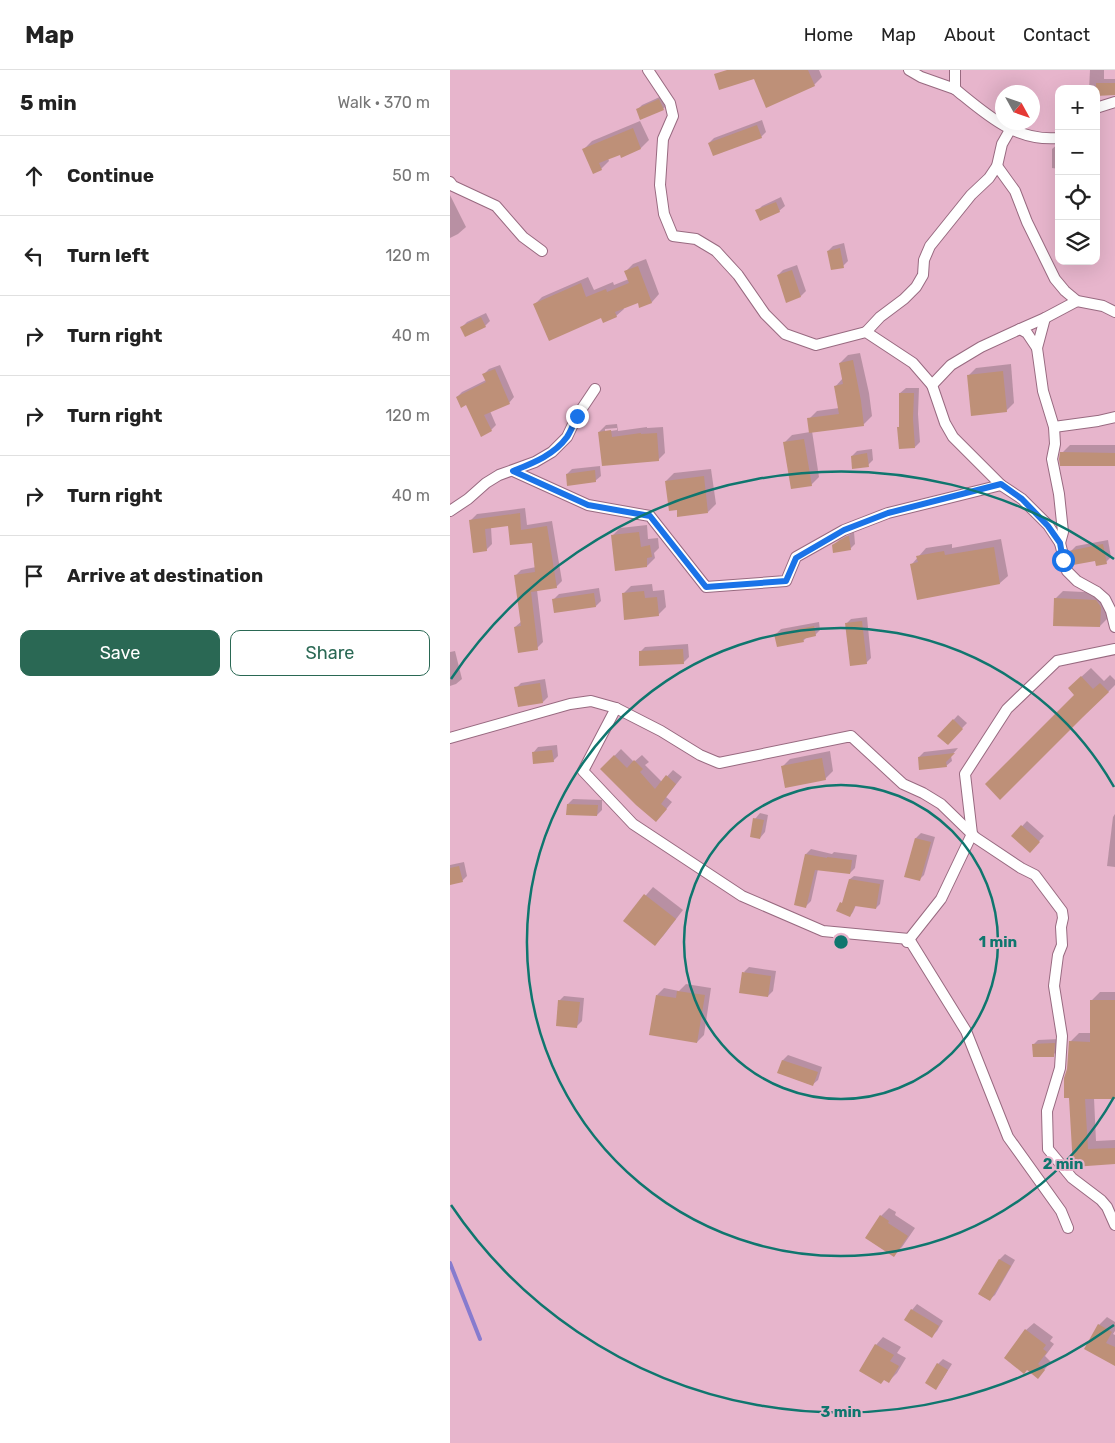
<!DOCTYPE html>
<html lang="en">
<head>
<meta charset="utf-8">
<style>
	:root { --surface:#fff; --page:#f2f2f2; --text:#222; --muted:#767676; --line:#e0e0e0; --accent:#2a6854 }
	body { margin:0; font-family:Rubik,sans-serif; background:var(--page); color:var(--text) }
	.controls { position:absolute; right:15px; top:15px; display:grid; overflow:hidden; border-radius:10px; box-shadow:0 5px 20px #0002 }
	.controls button { width:45px; height:45px; display:grid; place-items:center; padding:0; border:0; border-bottom:1px solid var(--line); background:var(--surface); color:var(--text); font:25px sans-serif }
	.compass { position:absolute; left:545px; top:15px; width:45px; height:45px; border-radius:50%; background:var(--surface); box-shadow:0 5px 20px #0002; rotate:130deg }
	.stop { position:absolute; width:15px; height:15px; margin:-11px; border:4px solid #1a73e8; border-radius:50%; background:#fff }
	.stop.end { background:#1a73e8; border-color:#fff; box-shadow:0 1px 5px #0008 }
	.list { margin:0; padding:0; list-style:none }
	h2 { display:flex; justify-content:space-between; align-items:center; height:65px; margin:0; padding:0 20px; font-size:21px }
	h2 small { font-size:16px; font-weight:400; color:var(--muted) }
	.list li { display:grid; grid-template-columns:32px 1fr auto; gap:15px; align-items:center; box-sizing:border-box; height:80px; padding:0 20px; border-top:1px solid var(--line) }
	.list b { display:block; font-size:19px; white-space:nowrap }
	.list em { font-size:16px; font-style:normal; color:var(--muted) }
	.actions { display:flex; gap:10px; padding:15px 20px }
	.actions a { flex:1; padding:11px 0; border:1px solid var(--accent); border-radius:10px; text-align:center; font-size:18px; color:var(--accent) }
	.actions .main { background:var(--accent); color:#fff }
	.icon { flex:none; width:28px; height:28px; fill:none; stroke:currentColor; stroke-width:2; stroke-linecap:round; stroke-linejoin:round }
	.map { position:relative; flex:none; width:665px; height:1373px; overflow:hidden }
	header { display:flex; align-items:center; gap:30px; box-sizing:border-box; height:70px; padding:0 25px; background:var(--surface); border-bottom:1px solid var(--line) }
	header strong { font-size:24px }
	nav { display:flex; gap:28px; margin-inline-start:auto; font-size:18px }
	main { display:flex }
	aside { flex:1; background:var(--surface) }
	.map>svg:first-child { display:block }
	.shadow { fill:#0003; fill-rule:evenodd }
	.lines { fill:none; stroke-linecap:round; stroke-linejoin:round }
	.stream { stroke:#877bce; stroke-width:4 }
	.building { fill:#be9078 }
	.minor-casing { stroke:#986a80; stroke-width:12 }
	.minor { stroke:#fff; stroke-width:10 }
	.route { stroke:#1a73e8; stroke-width:6 }
	.ring { fill:none; stroke:#0f766e; stroke-width:2.5 }
	.centre { fill:#0f766e; stroke:#e7b5cc; stroke-width:2.5 }
	.ring-label { font-size:15px; text-anchor:middle; font-weight:bold; fill:#0f766e; stroke:#e7b5cc; stroke-width:4; stroke-linejoin:round; paint-order:stroke }
</style>
</head>
<body>
<header>
<strong>Map</strong>
<nav><a>Home</a><a>Map</a><a>About</a><a>Contact</a></nav>
</header>
<main>
<aside>
<h2>5 min<small>Walk · 370 m</small></h2>
<ul class="list">
<li><svg class="icon" aria-label="ahead" viewBox="0 0 24 24"><path d="M12 20V5M6 11l6-6 6 6"/></svg><div><b>Continue</b></div><em>50 m</em></li>
<li><svg class="icon" aria-label="left" viewBox="0 0 24 24"><path d="M17 20v-9H6M10 6l-5 5 5 5"/></svg><div><b>Turn left</b></div><em>120 m</em></li>
<li><svg class="icon" aria-label="right" viewBox="0 0 24 24"><path d="M7 20v-9h11M14 6l5 5-5 5"/></svg><div><b>Turn right</b></div><em>40 m</em></li>
<li><svg class="icon" aria-label="right" viewBox="0 0 24 24"><path d="M7 20v-9h11M14 6l5 5-5 5"/></svg><div><b>Turn right</b></div><em>120 m</em></li>
<li><svg class="icon" aria-label="right" viewBox="0 0 24 24"><path d="M7 20v-9h11M14 6l5 5-5 5"/></svg><div><b>Turn right</b></div><em>40 m</em></li>
<li><svg class="icon" aria-label="arrive" viewBox="0 0 24 24"><path d="M6 21V4h12l-3 4 3 4H6"/></svg><div><b>Arrive at destination</b></div></li>
</ul>
<div class="actions"><a class="main">Save</a><a>Share</a></div>
</aside>
<div class="map">
<svg width="665" height="1373" viewBox="0 0 665 1373">
	<rect width="100%" height="100%" fill="#e7b5cc"/>
	<g class="shadow">
		<polygon points="335,0 369,0 372,7 364,15"/>
		<polygon points="640,0 654,0 654,9 665,9 665,24 646,19 639,19"/>
		<polygon points="214,25 218,34 213,39 187,40 192,35"/>
		<polygon points="312,50 316,62 311,67 259,73 264,68"/>
		<polygon points="190,51 199,70 191,78 172,86 171,83 158,88 159,91 151,99 134,79 142,71"/>
		<polygon points="608,74 609,74 609,99 602,98 602,79"/>
		<polygon points="0,125 16,157 8,164 0,168"/>
		<polygon points="331,127 335,136 329,141 307,141 312,136"/>
		<polygon points="394,173 398,191 393,196 378,181 383,176"/>
		<polygon points="196,189 209,224 202,232 190,236 188,231 173,237 174,239 166,246 151,247 85,234 92,227 138,207 144,220 163,212 164,215 179,209 176,201 183,194"/>
		<polygon points="347,195 356,221 351,226 337,231 328,205 333,200"/>
		<polygon points="36,243 40,251 35,256 12,257 17,252"/>
		<polygon points="410,283 419,323 422,346 414,354 362,361 369,407 361,415 334,373 342,365 360,362 359,349 367,341 389,338 385,317 393,308 390,293 398,285"/>
		<polygon points="561,294 564,333 556,341 518,306 526,298"/>
		<polygon points="50,295 64,327 59,333 40,341 46,355 41,360 17,334 7,327 12,322 36,310 34,304 39,299"/>
		<polygon points="456,318 469,318 468,344 470,372 465,377 449,357 451,355 450,323"/>
		<path d="M 167,354 L 168,361 L 197,357 L 197,358 L 213,357 L 215,383 L 208,390 L 149,362 L 156,355 ZM 167,358 L 167,360 L 155,362 L 155,359 Z"/>
		<polygon points="620,375 665,375 665,395 612,383"/>
		<polygon points="422,379 423,390 418,395 402,386 407,381"/>
		<polygon points="150,396 151,406 145,411 117,404 122,399"/>
		<polygon points="261,399 266,434 258,442 216,411 224,403"/>
		<polygon points="75,438 77,455 102,451 112,511 106,517 87,520 93,572 87,578 65,557 72,551 65,506 71,500 86,497 83,471 59,455 41,457 42,474 36,480 21,450 27,444"/>
		<polygon points="197,455 198,469 208,468 209,478 204,483 205,488 197,496 162,466 170,458"/>
		<polygon points="404,462 405,474 400,479 384,475 389,470"/>
		<polygon points="551,469 558,506 550,513 462,494 476,478 502,474 502,478"/>
		<polygon points="658,470 661,487 656,492 620,482 626,476"/>
		<polygon points="202,514 203,521 214,520 216,537 208,545 173,524 181,516"/>
		<polygon points="149,518 151,531 146,536 104,529 109,524"/>
		<polygon points="613,521 654,523 659,528 658,548 650,556 605,529"/>
		<polygon points="417,547 421,588 416,593 396,554 401,549"/>
		<polygon points="369,552 370,560 365,565 357,567 353,571 325,565 331,559"/>
		<polygon points="238,574 239,587 234,592 190,582 195,577"/>
		<polygon points="5,581 12,609 6,614 0,616 0,582"/>
		<polygon points="641,598 654,611 660,605 665,610 665,615 658,622 626,625 629,609"/>
		<polygon points="95,609 98,627 93,632 66,618 71,613"/>
		<polygon points="508,645 517,653 497,674 489,666"/>
		<polygon points="107,675 108,686 103,691 83,683 88,677"/>
		<polygon points="508,678 501,686 502,691 496,696 469,687 474,682"/>
		<polygon points="171,679 184,692 192,685 199,692 195,695 212,712 223,700 232,707 216,727 222,732 213,743 152,699"/>
		<polygon points="380,681 383,701 375,709 333,696 340,689"/>
		<polygon points="123,729 152,730 152,740 147,745 118,734"/>
		<polygon points="310,743 318,745 315,762 310,768 305,749"/>
		<polygon points="665,744 665,797 657,796 663,747"/>
		<polygon points="577,751 594,766 580,781 563,766"/>
		<polygon points="471,763 485,767 474,805 469,810 466,768"/>
		<polygon points="361,779 382,784 384,782 407,785 405,798 400,803 368,799 361,831 356,836 356,784"/>
		<polygon points="14,792 17,806 12,811 0,814 0,795"/>
		<polygon points="404,806 434,810 430,834 426,838 406,835 403,842 400,846 388,840 394,830 400,809"/>
		<polygon points="203,817 233,840 213,866 205,874 174,851"/>
		<polygon points="299,897 326,901 323,921 318,926 294,902"/>
		<polygon points="236,914 261,918 254,965 247,972 207,925 214,918 229,921"/>
		<polygon points="650,922 665,922 665,1028 644,1028 646,1071 665,1070 665,1093 624,1096 618,999 620,972 629,963 641,963 641,931"/>
		<polygon points="114,926 134,928 132,951 127,956 109,931"/>
		<polygon points="609,969 608,980 603,985 583,975 588,970"/>
		<polygon points="338,985 372,997 368,1010 362,1015 329,1003 333,990"/>
		<polygon points="439,1138 446,1142 445,1145 465,1158 452,1177 444,1185 431,1146"/>
		<polygon points="555,1184 565,1190 545,1225 539,1230 529,1224 550,1189"/>
		<polygon points="467,1234 493,1251 487,1261 482,1266 462,1240"/>
		<polygon points="657,1247 665,1252 665,1261 663,1264 665,1265 665,1294 636,1278 649,1255"/>
		<polygon points="584,1253 603,1267 600,1271 604,1274 595,1286 601,1292 588,1307 576,1260"/>
		<polygon points="433,1267 451,1277 447,1283 456,1288 447,1303 439,1311 426,1275"/>
		<polygon points="493,1289 502,1294 490,1313 485,1318 488,1294"/>
	</g>
	<g class="lines">
		<polyline class="stream" points="0,1193 30,1269"/>
	</g>
	<g class="building">
		<polygon points="277,0 358,0 365,16 316,38 304,9 269,20 264,4"/>
		<polygon points="646,13 665,13 665,25 646,26"/>
		<polygon points="209,29 214,40 190,50 186,39"/>
		<polygon points="307,55 312,68 263,86 258,73"/>
		<polygon points="183,58 191,79 171,88 170,85 149,93 152,100 143,104 132,79"/>
		<polygon points="326,132 330,142 310,151 305,140"/>
		<polygon points="390,178 394,198 381,200 377,181"/>
		<polygon points="188,196 202,233 189,238 188,233 165,242 167,247 153,253 151,248 99,271 83,234 131,213 136,227 156,219 157,222 179,213 174,201"/>
		<polygon points="342,200 351,227 336,233 327,205"/>
		<polygon points="31,247 36,257 15,267 10,257"/>
		<polygon points="403,290 411,331 414,356 359,363 357,348 389,344 384,316 393,314 389,293"/>
		<polygon points="45,299 60,334 34,345 42,361 31,367 16,335 11,338 6,327 36,312 32,304"/>
		<polygon points="553,301 557,342 521,346 517,305"/>
		<polygon points="449,323 464,323 463,349 465,378 449,379 447,357 449,357"/>
		<polygon points="161,360 162,367 191,363 191,364 207,363 209,391 152,396 148,362"/>
		<polygon points="354,369 362,416 341,419 333,372"/>
		<polygon points="610,382 665,383 665,396 610,396 609,389"/>
		<polygon points="417,383 419,397 402,399 401,386"/>
		<polygon points="145,400 146,412 117,416 116,404"/>
		<polygon points="254,406 258,443 227,447 227,440 219,441 215,411"/>
		<polygon points="70,443 71,460 97,456 107,518 81,522 88,580 68,583 64,557 71,556 64,505 85,502 82,473 60,475 58,456 35,459 37,481 23,483 19,450"/>
		<polygon points="189,462 191,477 200,475 202,487 197,488 197,497 165,501 161,465"/>
		<polygon points="397,466 399,466 401,480 383,483 382,475"/>
		<polygon points="653,474 657,494 646,496 645,491 623,495 619,481"/>
		<polygon points="544,477 550,514 467,530 460,494 468,492 466,486 494,481 495,485"/>
		<polygon points="194,521 195,528 207,527 209,546 174,550 172,523"/>
		<polygon points="144,523 146,537 104,543 102,529"/>
		<polygon points="604,528 646,530 651,537 650,557 603,556"/>
		<polygon points="412,551 417,594 400,596 395,553"/>
		<polygon points="364,556 366,566 353,569 354,572 327,577 324,564"/>
		<polygon points="233,579 234,594 189,596 189,581"/>
		<polygon points="631,606 643,619 650,613 659,622 633,647 550,730 535,714 624,625 618,618"/>
		<polygon points="90,613 93,633 68,637 64,617"/>
		<polygon points="503,649 513,659 498,675 487,666"/>
		<polygon points="102,680 104,692 83,694 82,682"/>
		<polygon points="505,683 496,692 497,697 469,700 468,687"/>
		<polygon points="164,685 177,698 184,690 193,699 190,702 205,719 216,705 226,714 211,734 217,739 206,752 186,735 150,699"/>
		<polygon points="372,688 376,710 335,718 331,696"/>
		<polygon points="117,734 148,735 147,746 116,745"/>
		<polygon points="303,748 314,750 310,769 300,767"/>
		<polygon points="571,755 590,772 580,783 561,766"/>
		<polygon points="465,768 481,772 470,811 454,807"/>
		<polygon points="355,784 377,788 377,787 402,790 400,804 365,800 356,838 344,835"/>
		<polygon points="9,796 13,812 0,815 0,798"/>
		<polygon points="399,809 430,814 426,839 405,836 400,847 386,841 390,832 392,833"/>
		<polygon points="194,824 226,849 205,876 173,851"/>
		<polygon points="292,902 321,906 318,927 289,923"/>
		<polygon points="227,921 255,925 247,973 199,965 206,925 226,928"/>
		<polygon points="108,930 130,932 127,958 106,956"/>
		<polygon points="640,930 665,930 665,1029 635,1029 638,1079 665,1078 665,1094 623,1097 619,1028 614,1028 614,1008 617,999 619,971 640,972"/>
		<polygon points="605,973 604,987 583,987 582,974"/>
		<polygon points="332,990 368,1002 363,1016 327,1003"/>
		<polygon points="430,1145 439,1151 438,1153 458,1166 444,1187 415,1168"/>
		<polygon points="549,1189 561,1196 540,1231 528,1224"/>
		<polygon points="461,1239 489,1256 482,1268 454,1250"/>
		<polygon points="648,1254 662,1262 656,1273 665,1277 665,1296 634,1279"/>
		<polygon points="575,1259 596,1275 593,1279 597,1282 588,1294 595,1300 588,1309 577,1300 574,1304 554,1288"/>
		<polygon points="425,1274 444,1285 440,1291 449,1296 439,1313 434,1310 431,1314 409,1301"/>
		<polygon points="487,1293 498,1300 486,1320 475,1313"/>
	</g>
	<g class="lines">
		<g class="minor-casing">
			<g id="minor">
				<polyline points="198,0 220,33 223,46 213,69 210,115 214,144 223,166 246,169 266,181 288,205 315,244 335,264 366,275 416,262 463,293 482,315 495,353 503,367 551,415 572,429 598,455 610,473 617,501 627,511 647,522 655,529 661,541 665,557"/>
				<polyline points="459,0 471,7 505,19"/>
				<path d="M 505,0 L 505,19 C 536,44 565,72 609,68"/>
				<polyline points="646,38 665,32"/>
				<polyline points="547,96 565,121 577,152 605,209 615,221 627,231 653,236 665,242"/>
				<polyline points="0,112 3,116 46,136 73,167 92,181"/>
				<polyline points="570,259 595,248 627,231"/>
				<polyline points="416,262 430,247 454,229 466,217 473,205 474,190 480,176 521,125 539,108 547,96 552,74 560,60"/>
				<polyline points="587,278 595,248"/>
				<polyline points="482,315 501,295 531,277 570,259 577,263 587,278 593,321 604,357 605,374 602,389 609,424 613,462 610,473"/>
				<polyline points="604,357 648,351 665,347"/>
				<polyline points="63,401 138,435 200,446 256,517 336,511 346,487 394,460 438,443 551,415"/>
				<polyline points="0,441 18,429 36,413 49,405 85,392 102,382 117,367 127,346 145,319"/>
				<polyline points="166,638 133,701 183,754 292,826 373,861 459,869 516,961 558,1067 611,1141 618,1158"/>
				<polyline points="0,668 120,634 141,631 166,638 211,661 250,685 269,693 401,666 453,714 473,723 491,734 526,768 571,798 585,805 612,841 613,848 611,857 612,875 608,885 604,916 612,966 610,998 597,1041 598,1079 622,1108 651,1130 657,1137 665,1155"/>
				<polyline points="457,872 491,829 522,764 515,704 557,639 607,591 665,579"/>
			</g>
		</g>
		<use href="#minor" class="minor"/>
	</g>
	<g class="lines">
		<path class="route" d="M 127,346 C 124,353 121,361 117,367 C 104,385 83,393 63,401 L 138,435 L 200,446 L 256,517 L 336,511 L 346,488 L 394,460 L 438,443 L 551,414 L 572,429 L 598,456 L 610,473 L 613,490"/>
	</g>
	<g class="ring">
		<circle cx="391" cy="872" r="157"/>
		<path d="M664 1027A314 314 0 1 1 664 717"/>
		<path d="M664 1255A470 470 0 0 1 1 1135M1 609A470 470 0 0 1 664 489"/>
	</g>
	<circle cx="391" cy="872" r="8" class="centre"/>
	<g class="ring-label">
		<text x="548" y="877">1 min</text>
		<text x="613" y="1099">2 min</text>
		<text x="391" y="1347">3 min</text>
	</g>
</svg>
<div class="controls">
<button>+</button>
<button>−</button>
<button><svg class="icon" aria-label="locate" viewBox="0 0 24 24"><circle cx="12" cy="12" r="6"/><path d="M12 2v4M12 18v4M2 12h4M18 12h4"/></svg></button>
<button><svg class="icon" aria-label="layers" viewBox="0 0 24 24"><path d="M12 4l9 5-9 5-9-5zM3 14l9 5 9-5"/></svg></button>
</div>
<svg class="compass" viewBox="-18 -18 36 36"><path d="M0-13l5 13h-10z" fill="#e53935"/><path d="M0 13l5-13h-10z" fill="#767676"/></svg>
<div class="stop" style="left:613px;top:490px"></div>
<div class="stop end" style="left:127px;top:346px"></div>
</div>
</main>
</body>
</html>
